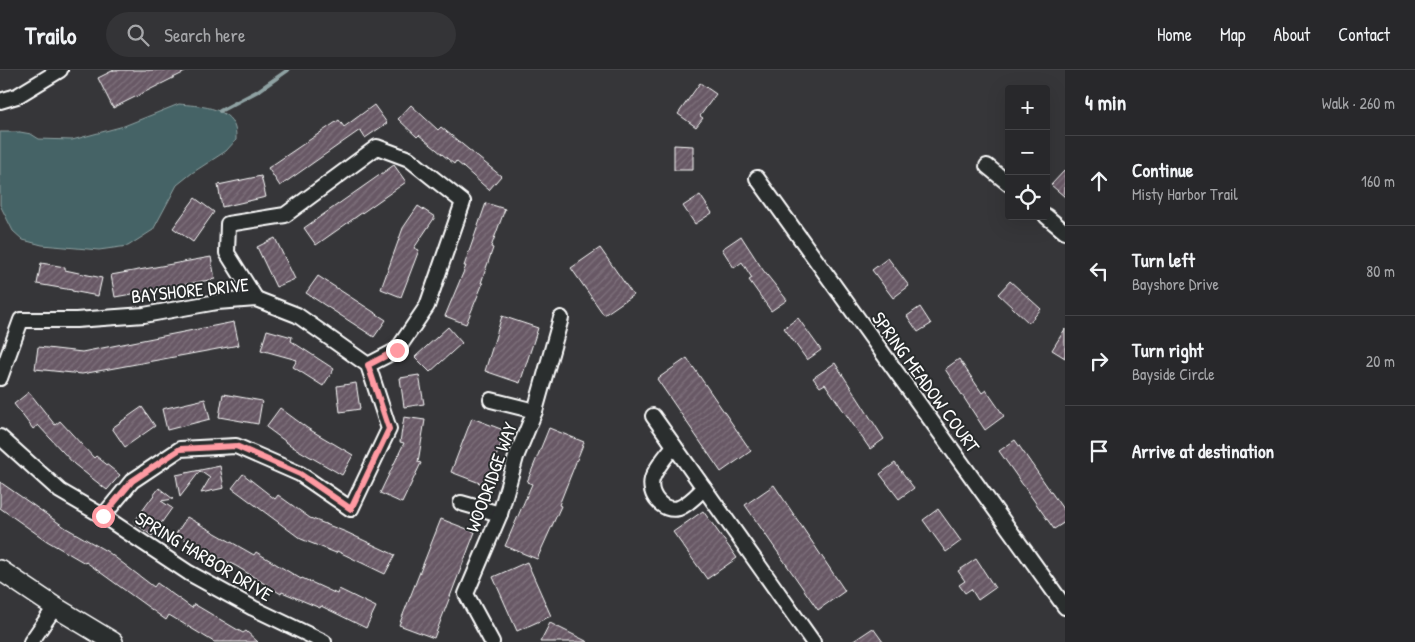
<!DOCTYPE html>
<html lang="en">
<head>
<meta charset="utf-8">
<style>
	:root { --surface:#28282b; --page:#343437; --text:#f1f3f6; --muted:#a5a6a9; --line:#444447 }
	body { margin:0; font-family:"Patrick Hand",sans-serif; background:var(--page); color:var(--text) }
	.controls { position:absolute; right:15px; top:15px; display:grid; overflow:hidden; border-radius:5px; box-shadow:0 5px 20px #0002 }
	.controls button { width:45px; height:45px; display:grid; place-items:center; padding:0; border:0; border-bottom:1px solid var(--line); background:var(--surface); color:var(--text); font:25px sans-serif }
	.stop { position:absolute; width:15px; height:15px; margin:-11px; border:4px solid #ff9aa2; border-radius:50%; background:#fff }
	.stop.end { background:#ff9aa2; border-color:#fff; box-shadow:0 1px 5px #0008 }
	.list { margin:0; padding:0; list-style:none }
	h2 { display:flex; justify-content:space-between; align-items:center; height:65px; margin:0; padding:0 20px; font-size:21px }
	h2 small { font-size:16px; font-weight:400; color:var(--muted) }
	.list li { display:grid; grid-template-columns:32px 1fr auto; gap:15px; align-items:center; box-sizing:border-box; height:90px; padding:0 20px; border-top:1px solid var(--line) }
	.list b { display:block; font-size:19px; white-space:nowrap }
	.list p { margin:0; font-size:16px; white-space:nowrap; color:var(--muted) }
	.list em { font-size:16px; font-style:normal; color:var(--muted) }
	.icon { flex:none; width:28px; height:28px; fill:none; stroke:currentColor; stroke-width:2; stroke-linecap:round; stroke-linejoin:round }
	.map { position:relative; flex:none; width:1065px; height:572px; overflow:hidden }
	header { display:flex; align-items:center; gap:30px; box-sizing:border-box; height:70px; padding:0 25px; background:var(--surface); border-bottom:1px solid var(--line) }
	header strong { font-size:24px }
	nav { display:flex; gap:28px; margin-inline-start:auto; font-size:18px }
	.search { width:350px; height:45px; background:var(--page); display:flex; align-items:center; gap:12px; box-sizing:border-box; padding:0 18px; border-radius:28px; color:var(--muted); font-size:19px }
	main { display:flex }
	aside { flex:1; background:var(--surface) }
	.map>svg:first-child { display:block }
	.water { fill:#456466; stroke:#8fa2a3 }
	.lines { fill:none; stroke-linecap:round; stroke-linejoin:round }
	.stream { stroke:#8fa2a3; stroke-width:4 }
	.building { fill:url(#building-hatch); stroke:#fff }
	.street-casing { stroke:#fff; stroke-width:18 }
	.secondary-casing { stroke:#fff; stroke-width:22 }
	.street { stroke:#2a2d2e; stroke-width:14 }
	.secondary { stroke:#2a2d2e; stroke-width:19 }
	.route { stroke:#ff9aa2; stroke-width:6 }
	.labels { text-anchor:middle; dominant-baseline:central; stroke-width:4; stroke-linejoin:round; paint-order:stroke }
	.street-label { font-size:19px; fill:#fff; stroke:#2a2d2e }
</style>
</head>
<body>
<header>
<strong>Trailo</strong>
<div class="search"><svg class="icon" aria-label="search" viewBox="0 0 24 24"><circle cx="10" cy="10" r="6"/><path d="M15 15l6 6"/></svg>Search here</div>
<nav><a>Home</a><a>Map</a><a>About</a><a>Contact</a></nav>
</header>
<main>
<div class="map">
<svg width="1065" height="572" viewBox="0 0 1065 572">
	<defs>
		<pattern id="building-hatch" width="6" height="6" patternUnits="userSpaceOnUse" patternTransform="scale(1.25)"><rect width="6" height="6" fill="#685965"/><path d="M-1 1l2-2M0 6l6-6M5 7l2-2" fill="none" stroke="#7f727c"/></pattern>
	</defs>
	<rect width="100%" height="100%" fill="#363639"/>
	<filter id="ink" filterUnits="userSpaceOnUse"><feTurbulence type="fractalNoise" baseFrequency=".02" numOctaves="2"/><feDisplacementMap in="SourceGraphic" scale="10" xChannelSelector="R" yChannelSelector="G"/><feConvolveMatrix kernelMatrix="1 2 1 2 8 2 1 2 1" color-interpolation-filters="sRGB"/></filter>
	<g filter="url(#ink)">
		<path class="water" d="M 179,34 C 197,36 229,36 235,58 C 236,61 236,66 236,70 L 226,81 L 192,103 L 177,115 L 153,160 L 128,176 L 99,180 L 42,175 L 23,170 L 13,161 L 0,135 L 0,62 L 20,62 L 31,64 L 39,69 L 72,70 L 124,56 Z"/>
		<g class="lines">
			<polyline class="stream" points="220,41 258,21 288,0"/>
		</g>
		<g class="building">
			<polygon points="114,0 189,0 113,38 98,8"/>
			<polygon points="700,13 716,24 700,46 703,48 696,57 678,44"/>
			<polygon points="374,35 387,53 365,68 360,60 280,116 268,98 339,50 344,57"/>
			<polygon points="411,35 438,60 441,57 501,106 489,120 456,91 454,94 419,65 417,67 398,49"/>
			<polygon points="674,75 693,76 693,100 674,100"/>
			<polygon points="394,95 406,112 316,175 304,158"/>
			<polygon points="1065,100 1065,127 1051,115"/>
			<polygon points="261,106 266,127 222,137 218,115"/>
			<polygon points="700,125 712,143 695,154 683,136"/>
			<polygon points="195,128 214,142 193,172 173,158"/>
			<polygon points="486,133 505,139 491,177 493,178 481,213 483,213 466,254 445,246 466,196 464,196"/>
			<polygon points="418,136 435,147 414,178 419,180 401,227 381,219 403,158"/>
			<polygon points="741,166 763,200 787,230 771,241 749,210 752,208 742,192 734,198 722,179"/>
			<polygon points="275,168 295,209 276,217 257,177"/>
			<polygon points="600,178 633,225 604,245 571,198"/>
			<polygon points="211,187 215,209 115,227 111,205"/>
			<polygon points="888,188 909,216 893,228 872,200"/>
			<polygon points="41,193 65,197 65,200 102,208 98,226 72,221 72,220 37,214"/>
			<polygon points="318,206 386,250 374,267 306,223"/>
			<polygon points="1010,211 1041,239 1029,253 998,224"/>
			<polygon points="920,237 931,254 918,262 907,246"/>
			<polygon points="502,246 538,258 520,313 485,301"/>
			<polygon points="798,248 821,280 807,290 784,258"/>
			<polygon points="234,252 239,275 82,304 35,299 38,277 82,282"/>
			<polygon points="448,257 462,273 430,302 415,287"/>
			<polygon points="1065,259 1065,288 1052,280"/>
			<polygon points="267,260 292,267 291,271 334,299 323,316 293,297 297,290 261,280"/>
			<polygon points="687,288 751,381 721,402 657,309"/>
			<polygon points="959,289 982,323 986,320 1004,346 985,360 945,299"/>
			<polygon points="835,293 884,369 870,379 825,314 820,317 813,308"/>
			<polygon points="419,305 424,334 404,337 400,308"/>
			<polygon points="356,313 360,339 340,342 337,316"/>
			<polygon points="29,322 55,355 60,351 94,388 96,386 120,405 107,420 74,394 38,355 33,359 14,334"/>
			<polygon points="223,324 262,331 258,354 219,347"/>
			<polygon points="205,329 210,349 167,360 162,339"/>
			<polygon points="142,337 155,356 125,377 112,358"/>
			<polygon points="280,338 307,358 353,385 342,405 293,377 266,357"/>
			<polygon points="404,347 425,350 418,392 421,393 402,433 380,423 404,373 400,372"/>
			<polygon points="472,348 506,361 485,415 451,402"/>
			<polygon points="549,358 584,372 559,435 561,436 537,489 505,476 532,414 527,412"/>
			<polygon points="1015,370 1065,442 1065,452 1054,459 999,381"/>
			<polygon points="895,393 914,418 899,429 880,404"/>
			<polygon points="220,396 224,418 201,423 210,408 200,401 180,427 176,405"/>
			<polygon points="243,404 275,429 278,425 310,448 346,462 395,485 385,504 337,481 336,483 301,469 232,418"/>
			<polygon points="0,412 66,458 108,482 154,517 157,513 192,538 194,534 243,563 246,561 258,572 214,572 169,545 166,550 86,492 85,493 47,471 0,438"/>
			<polygon points="774,415 845,521 818,540 745,435"/>
			<polygon points="159,418 173,429 161,431 172,438 152,466 134,452"/>
			<polygon points="938,439 961,471 946,482 923,450"/>
			<polygon points="703,441 737,488 707,509 673,462"/>
			<polygon points="187,447 254,485 256,482 301,509 302,508 337,524 339,519 376,537 366,558 321,536 320,538 282,522 281,524 236,496 201,479 176,464"/>
			<polygon points="441,449 475,462 434,568 399,555"/>
			<polygon points="976,489 995,518 978,530 971,519 965,523 959,515 965,511 958,501"/>
			<polygon points="527,492 551,546 517,561 493,507"/>
			<polygon points="550,553 588,572 540,572"/>
			<polygon points="873,558 883,572 852,572"/>
		</g>
		<g class="lines">
			<g class="street-casing">
				<g id="street">
					<polyline points="0,31 17,26 60,0"/>
					<polyline points="987,96 1009,114"/>
					<polyline points="757,108 1065,537"/>
					<polyline points="1046,146 1065,162"/>
					<polyline points="256,229 227,183 228,154 285,145 377,77 409,89 463,132 427,236 397,280 368,295"/>
					<polyline points="0,308 21,250 76,250 144,245 217,232 256,229 297,245 368,295 389,359 351,439 300,404 236,376 180,379 132,411 103,446"/>
					<polyline points="491,330 535,341"/>
					<polyline points="653,346 813,572"/>
					<polyline points="0,367 60,421 103,446 189,503 253,538 324,572"/>
					<path d="M 674,376 C 666,386 656,397 652,409 C 648,424 662,443 679,438 C 689,434 697,425 704,418"/>
					<polyline points="461,433 500,444"/>
					<polyline points="31,572 55,537"/>
					<polyline points="492,572 466,524 500,444 516,387 535,341 561,248"/>
				</g>
			</g>
			<g class="secondary-casing">
				<polyline id="secondary" points="0,500 55,537 113,572"/>
			</g>
			<use href="#street" class="street"/>
			<use href="#secondary" class="secondary"/>
		</g>
	</g>
	<g class="lines" filter="url(#ink)">
		<polyline class="route" points="103,446 132,411 180,379 236,376 300,404 351,439 389,359 368,295 397,280"/>
	</g>
	<g class="labels">
		<g class="street-label">
			<text transform="translate(190 220) rotate(-6)">BAYSHORE DRIVE</text>
			<text transform="translate(926 312) rotate(54)">SPRING MEADOW COURT</text>
			<text transform="translate(491 407) rotate(-70)">WOODRIDGE WAY</text>
			<text transform="translate(204 486) rotate(31)">SPRING HARBOR DRIVE</text>
		</g>
	</g>
</svg>
<div class="controls">
<button>+</button>
<button>−</button>
<button><svg class="icon" aria-label="locate" viewBox="0 0 24 24"><circle cx="12" cy="12" r="6"/><path d="M12 2v4M12 18v4M2 12h4M18 12h4"/></svg></button>
</div>
<div class="stop" style="left:103px;top:446px"></div>
<div class="stop end" style="left:397px;top:280px"></div>
</div>
<aside>
<h2>4 min<small>Walk · 260 m</small></h2>
<ul class="list">
<li><svg class="icon" aria-label="ahead" viewBox="0 0 24 24"><path d="M12 20V5M6 11l6-6 6 6"/></svg><div><b>Continue</b><p>Misty Harbor Trail</p></div><em>160 m</em></li>
<li><svg class="icon" aria-label="left" viewBox="0 0 24 24"><path d="M17 20v-9H6M10 6l-5 5 5 5"/></svg><div><b>Turn left</b><p>Bayshore Drive</p></div><em>80 m</em></li>
<li><svg class="icon" aria-label="right" viewBox="0 0 24 24"><path d="M7 20v-9h11M14 6l5 5-5 5"/></svg><div><b>Turn right</b><p>Bayside Circle</p></div><em>20 m</em></li>
<li><svg class="icon" aria-label="arrive" viewBox="0 0 24 24"><path d="M6 21V4h12l-3 4 3 4H6"/></svg><div><b>Arrive at destination</b></div></li>
</ul>
</aside>
</main>
</body>
</html>
